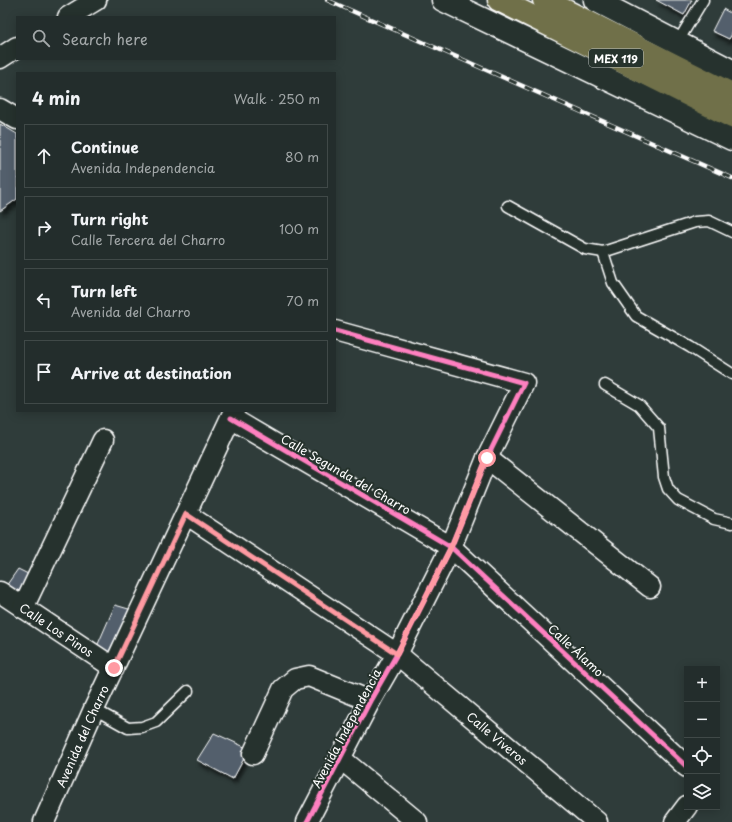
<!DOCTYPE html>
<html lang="en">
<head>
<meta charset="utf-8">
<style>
	:root { --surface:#232d2c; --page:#2b3534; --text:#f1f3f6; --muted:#a3a8a9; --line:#404948 }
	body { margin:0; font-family:"Playpen Sans",sans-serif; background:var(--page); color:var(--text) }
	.controls { position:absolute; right:12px; bottom:12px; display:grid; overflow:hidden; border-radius:0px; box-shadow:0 2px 10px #0003 }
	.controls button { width:36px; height:36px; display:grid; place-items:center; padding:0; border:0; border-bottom:1px solid var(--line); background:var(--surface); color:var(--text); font:20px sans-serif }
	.stop { position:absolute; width:12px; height:12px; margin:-9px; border:3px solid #ff9aa2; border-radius:50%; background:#fff }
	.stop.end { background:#ff9aa2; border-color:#fff; box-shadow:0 1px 4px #0008 }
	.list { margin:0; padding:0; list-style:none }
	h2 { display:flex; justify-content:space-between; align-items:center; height:52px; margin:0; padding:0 16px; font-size:17px }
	h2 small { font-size:13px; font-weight:400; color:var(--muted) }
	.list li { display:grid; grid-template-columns:26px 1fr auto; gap:12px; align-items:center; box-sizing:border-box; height:64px; margin:0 8px 8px; padding:0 8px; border:1px solid var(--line); border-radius:0px }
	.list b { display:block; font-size:15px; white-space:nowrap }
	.list p { margin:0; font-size:13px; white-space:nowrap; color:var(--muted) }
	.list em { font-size:13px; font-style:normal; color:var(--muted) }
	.icon { flex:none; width:22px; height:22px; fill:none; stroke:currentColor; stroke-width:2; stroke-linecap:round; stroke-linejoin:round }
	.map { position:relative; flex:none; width:732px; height:822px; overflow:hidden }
	.search { position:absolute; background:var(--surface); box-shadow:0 2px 10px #0003; left:16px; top:16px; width:320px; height:44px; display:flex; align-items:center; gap:10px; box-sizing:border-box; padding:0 14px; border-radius:0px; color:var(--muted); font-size:15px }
	.panel { position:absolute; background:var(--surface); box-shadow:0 2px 10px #0003; left:16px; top:72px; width:320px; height:340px; border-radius:0px }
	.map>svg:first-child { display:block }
	.building { fill:#525f6c; stroke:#fff; filter:url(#shadow) }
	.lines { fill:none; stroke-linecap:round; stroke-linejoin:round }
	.lane-casing { stroke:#fff; stroke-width:13 }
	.street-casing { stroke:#fff; stroke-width:23 }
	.secondary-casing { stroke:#fff; stroke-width:25 }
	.primary-casing { stroke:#fff; stroke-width:25 }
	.lane { stroke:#26332d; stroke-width:10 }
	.street { stroke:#26332d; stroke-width:20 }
	.secondary { stroke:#26332d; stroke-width:22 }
	.primary { stroke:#70704a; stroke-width:22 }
	.rail-casing { stroke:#fff; stroke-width:4.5 }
	.rail { stroke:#26332d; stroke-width:3; stroke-dasharray:9; stroke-linecap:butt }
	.cycleway-casing { stroke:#26332d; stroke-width:8 }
	.cycleway { stroke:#ff80c0; stroke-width:5 }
	.route { stroke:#ff9aa2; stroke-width:5 }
	.labels { text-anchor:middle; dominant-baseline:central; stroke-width:4; stroke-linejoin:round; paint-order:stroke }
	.shield { fill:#26332d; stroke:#bec2c0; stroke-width:1 }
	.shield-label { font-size:11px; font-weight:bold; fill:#fff }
	.street-label { font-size:12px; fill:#fff; stroke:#26332d }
</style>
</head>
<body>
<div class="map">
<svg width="732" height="822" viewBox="0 0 732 822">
	<defs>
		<filter id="shadow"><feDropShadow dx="2.5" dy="4.5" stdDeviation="2" flood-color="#0009"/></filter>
	</defs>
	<rect width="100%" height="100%" fill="#2f3c3a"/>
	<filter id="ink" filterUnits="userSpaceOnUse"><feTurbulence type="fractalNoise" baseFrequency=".025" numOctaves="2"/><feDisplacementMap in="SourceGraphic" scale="8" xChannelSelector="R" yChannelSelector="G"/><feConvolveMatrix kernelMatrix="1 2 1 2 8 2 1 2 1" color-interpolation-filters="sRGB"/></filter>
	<g filter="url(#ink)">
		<g class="building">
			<polygon points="656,0 692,0 684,15"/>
			<polygon points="723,9 732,14 732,34 729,39 712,31"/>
			<polygon points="0,124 17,134 17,199 0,211"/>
			<polygon points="18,569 30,575 20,591 6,586"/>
			<polygon points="115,605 132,610 109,658 95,651"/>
			<polygon points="214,733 249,749 233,779 197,760"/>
		</g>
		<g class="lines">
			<g class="lane-casing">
				<g id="lane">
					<polyline points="677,43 703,0"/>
					<polyline points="508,206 585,249 603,252 695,222 709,221 732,232"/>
					<polyline points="603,252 613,283 636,316 690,347 732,374"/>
					<polyline points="605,385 639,405 659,428 664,477 668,489 678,500 714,519 732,523"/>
					<polyline points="94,709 128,728 142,727 156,722 188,691"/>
				</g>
			</g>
			<g class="street-casing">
				<g id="street">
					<polyline points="68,17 96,0"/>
					<polyline points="0,58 17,47"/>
					<polyline points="0,109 17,119"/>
					<polyline points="231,418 451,547 687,767"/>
					<polyline points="487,458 650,587"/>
					<path id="s1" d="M 186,514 L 397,654 L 597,822"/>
					<path id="s2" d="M 0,592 L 114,668"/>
					<polyline points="23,608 103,440"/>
					<polyline points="253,754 283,689 295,679 309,676 370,701"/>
					<polyline points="340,758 417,822"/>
					<path id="s3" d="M 44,822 L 94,709 L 234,411"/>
					<polyline points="307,822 370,701 397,654 451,547 487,458 524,383 335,331"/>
					<polyline points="675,822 687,806"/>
				</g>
			</g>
			<g class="secondary-casing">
				<g id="secondary">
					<polyline points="443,0 732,139"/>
					<polyline points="595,0 732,71"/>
				</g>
			</g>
			<g class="primary-casing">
				<g id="primary">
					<polyline points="499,0 732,117"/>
					<polyline points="544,0 732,94"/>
				</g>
			</g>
			<use href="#lane" class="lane"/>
			<use href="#street" class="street"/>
			<use href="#secondary" class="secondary"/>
			<use href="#primary" class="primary"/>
			<g class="rail-casing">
				<polyline id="rail" points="327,0 732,178"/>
			</g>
			<use href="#rail" class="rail"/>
			<g class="cycleway-casing">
				<g id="cycleway">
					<polyline points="231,418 451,547 687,767"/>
					<polyline points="307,822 370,701 397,654 451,547 487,458 524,383 335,331"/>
				</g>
			</g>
			<use href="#cycleway" class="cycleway"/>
		</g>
	</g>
	<g class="lines" filter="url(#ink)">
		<polyline class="route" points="114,668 186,514 397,654 451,547 487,458"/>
	</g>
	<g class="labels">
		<rect class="shield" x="589" y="49" width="54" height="18" rx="3"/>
		<g class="shield-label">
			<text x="616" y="58">MEX 119</text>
		</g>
		<g class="street-label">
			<text transform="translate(346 474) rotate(30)">Calle Segunda del Charro</text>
			<text stroke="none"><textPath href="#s2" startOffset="68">Calle Los Pinos</textPath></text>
			<text transform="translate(576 650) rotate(43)">Calle Álamo</text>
			<text transform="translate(346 728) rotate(-62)">Avenida Independencia</text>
			<text stroke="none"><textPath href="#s3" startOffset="94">Avenida del Charro</textPath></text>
			<text stroke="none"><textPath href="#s1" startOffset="384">Calle Viveros</textPath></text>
		</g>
	</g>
</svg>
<div class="controls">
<button>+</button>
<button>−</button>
<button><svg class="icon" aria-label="locate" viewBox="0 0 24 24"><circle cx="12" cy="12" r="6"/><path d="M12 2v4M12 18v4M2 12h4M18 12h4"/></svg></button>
<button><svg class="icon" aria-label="layers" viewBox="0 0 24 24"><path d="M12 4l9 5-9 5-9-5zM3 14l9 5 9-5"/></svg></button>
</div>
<div class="stop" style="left:487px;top:458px"></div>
<div class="stop end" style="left:114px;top:668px"></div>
<div class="search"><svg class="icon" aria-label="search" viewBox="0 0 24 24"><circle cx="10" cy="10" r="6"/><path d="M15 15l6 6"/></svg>Search here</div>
<section class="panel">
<h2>4 min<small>Walk · 250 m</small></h2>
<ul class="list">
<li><svg class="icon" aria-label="ahead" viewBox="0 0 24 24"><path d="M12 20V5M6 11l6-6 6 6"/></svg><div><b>Continue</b><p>Avenida Independencia</p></div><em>80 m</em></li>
<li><svg class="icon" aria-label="right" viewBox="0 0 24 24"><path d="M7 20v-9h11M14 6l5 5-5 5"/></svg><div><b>Turn right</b><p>Calle Tercera del Charro</p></div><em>100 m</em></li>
<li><svg class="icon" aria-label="left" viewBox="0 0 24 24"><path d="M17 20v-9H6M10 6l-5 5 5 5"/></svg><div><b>Turn left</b><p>Avenida del Charro</p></div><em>70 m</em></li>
<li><svg class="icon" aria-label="arrive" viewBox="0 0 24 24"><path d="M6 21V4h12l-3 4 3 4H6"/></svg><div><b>Arrive at destination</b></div></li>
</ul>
</section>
</div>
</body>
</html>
